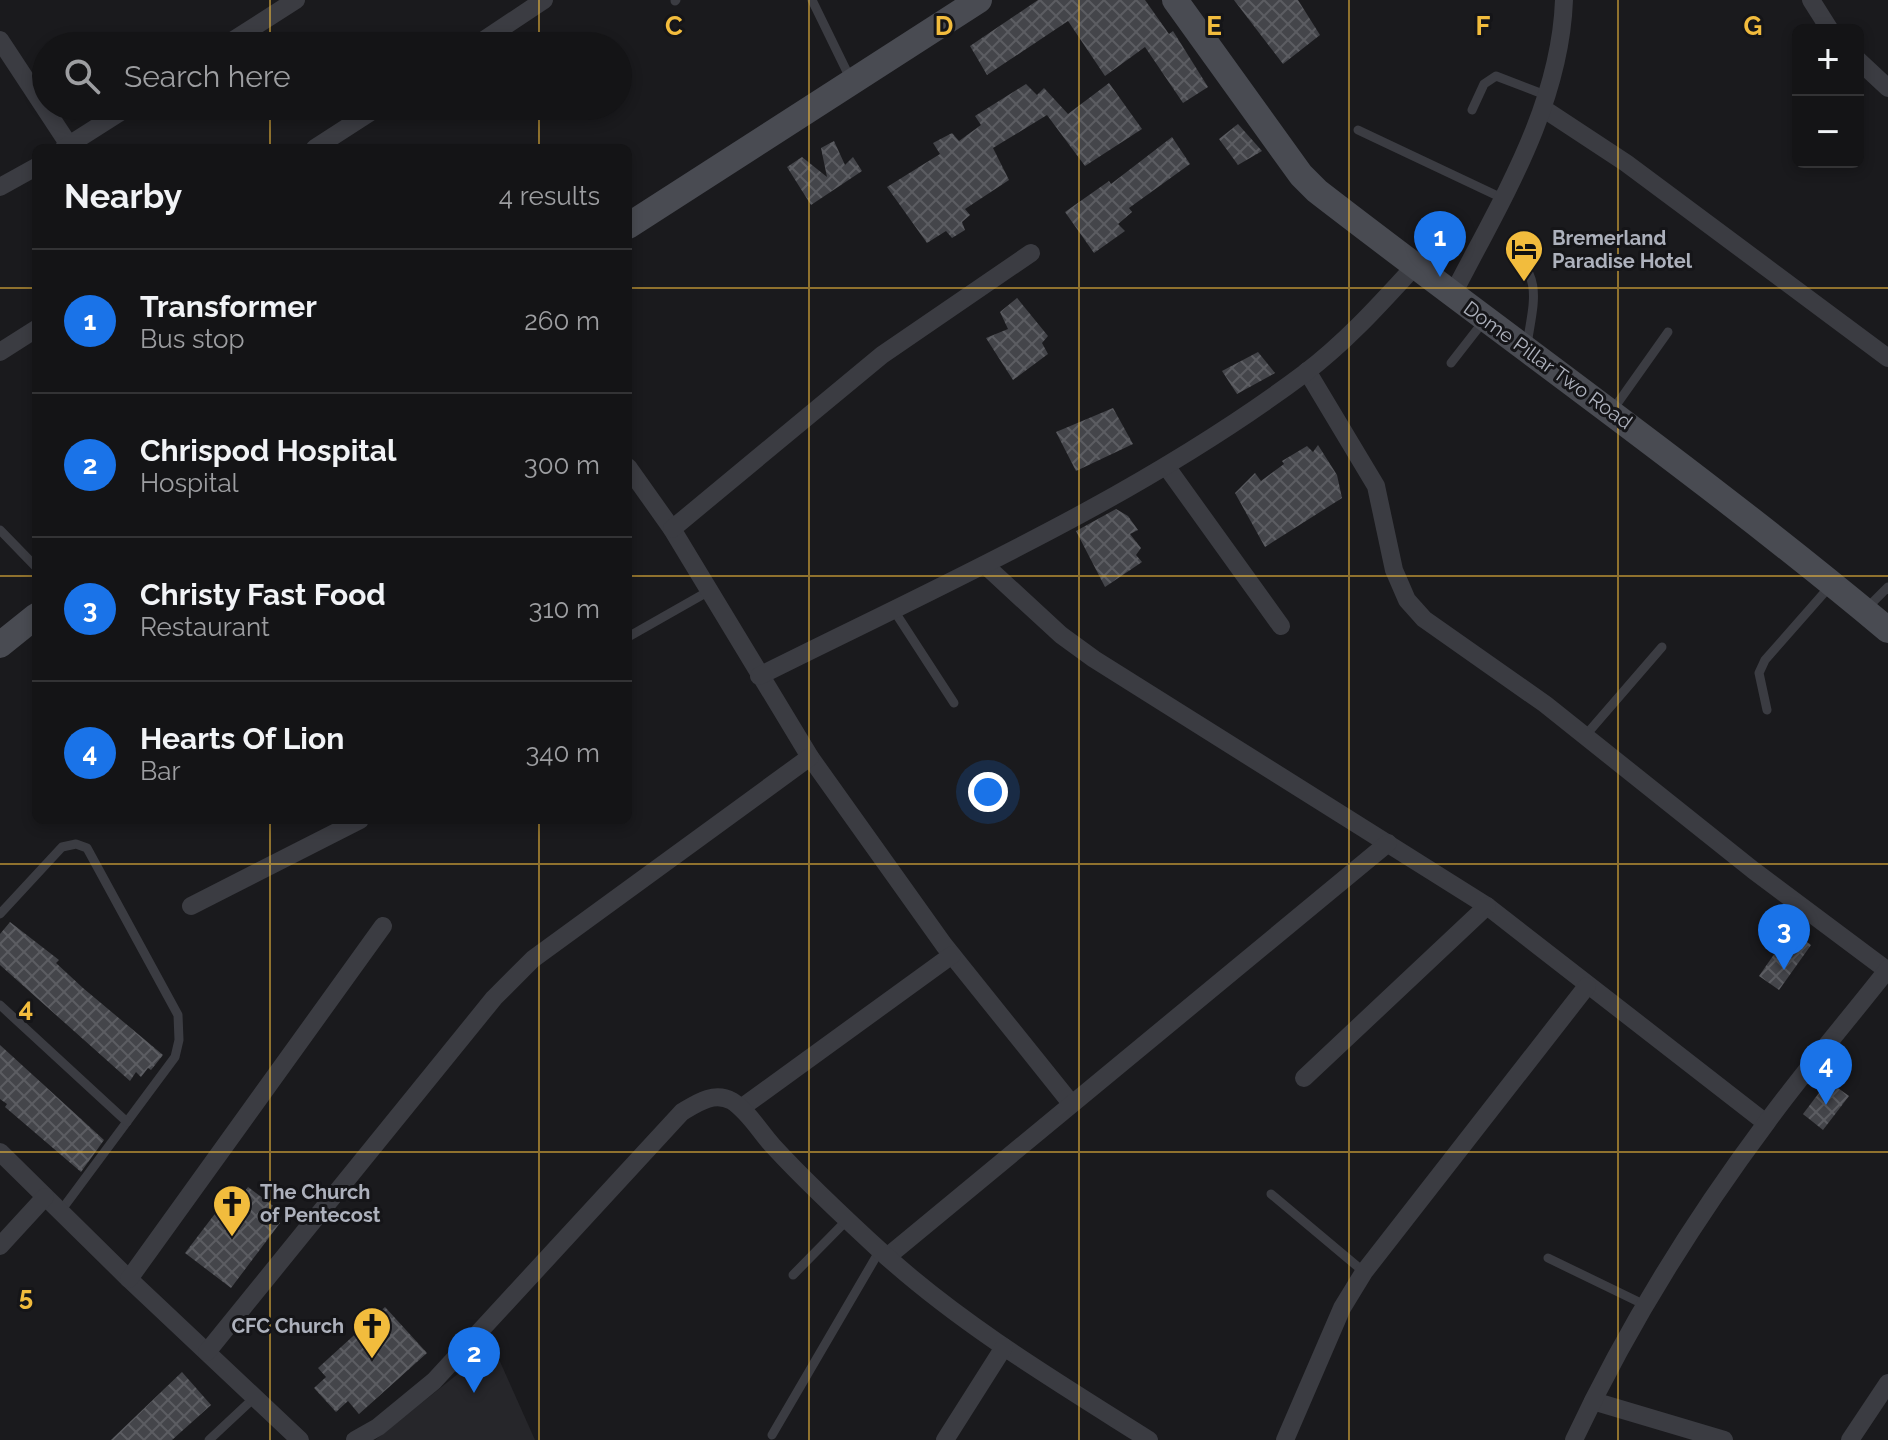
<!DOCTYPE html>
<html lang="en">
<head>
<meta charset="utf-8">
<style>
	:root { --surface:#141416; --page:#212123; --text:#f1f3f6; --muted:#9d9ea1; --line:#333335; --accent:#1a73e8 }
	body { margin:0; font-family:Raleway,sans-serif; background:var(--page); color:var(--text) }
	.controls { position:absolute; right:24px; top:24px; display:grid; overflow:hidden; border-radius:12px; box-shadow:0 4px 12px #0003 }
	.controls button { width:72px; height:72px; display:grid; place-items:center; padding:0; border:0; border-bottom:2px solid var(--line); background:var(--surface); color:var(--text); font:40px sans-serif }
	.you { position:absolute; left:988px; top:792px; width:28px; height:28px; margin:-20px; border:6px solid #fff; border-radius:50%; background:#1a73e8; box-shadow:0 0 0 12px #1a73e833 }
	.badge { display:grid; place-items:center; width:52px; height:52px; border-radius:50%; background:var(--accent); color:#fff; font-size:26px; font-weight:700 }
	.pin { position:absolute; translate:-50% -66px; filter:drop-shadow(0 2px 4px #0008) }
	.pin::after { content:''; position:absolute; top:42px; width:28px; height:24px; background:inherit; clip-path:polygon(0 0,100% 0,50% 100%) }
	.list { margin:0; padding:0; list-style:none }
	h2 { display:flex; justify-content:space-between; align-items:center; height:104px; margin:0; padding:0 32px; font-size:34px }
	h2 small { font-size:26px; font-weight:400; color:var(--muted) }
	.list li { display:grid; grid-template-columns:52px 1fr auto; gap:24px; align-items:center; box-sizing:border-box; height:144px; padding:0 32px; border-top:2px solid var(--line) }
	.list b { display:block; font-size:30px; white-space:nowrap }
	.list p { margin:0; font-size:26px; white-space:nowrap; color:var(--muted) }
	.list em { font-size:26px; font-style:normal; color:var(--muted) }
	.icon { flex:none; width:44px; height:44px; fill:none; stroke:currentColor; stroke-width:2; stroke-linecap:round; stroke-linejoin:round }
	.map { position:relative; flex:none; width:1888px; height:1440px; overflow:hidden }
	.search { position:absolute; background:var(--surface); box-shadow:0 4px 12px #0003; left:32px; top:32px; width:600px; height:88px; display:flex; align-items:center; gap:20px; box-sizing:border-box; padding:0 28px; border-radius:44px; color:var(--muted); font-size:30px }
	.panel { position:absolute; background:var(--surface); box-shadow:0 4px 12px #0003; left:32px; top:144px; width:600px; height:680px; border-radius:12px }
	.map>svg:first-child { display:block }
	.built { fill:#26262a }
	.building { fill:url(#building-cross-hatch) }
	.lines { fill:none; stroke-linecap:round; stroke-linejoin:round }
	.lane { stroke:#3b3c42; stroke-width:9 }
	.street { stroke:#3b3c42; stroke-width:18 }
	.secondary { stroke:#494b52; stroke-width:26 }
	.grid { fill:none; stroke:#f2bc3d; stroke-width:2; stroke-opacity:0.55 }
	.labels { text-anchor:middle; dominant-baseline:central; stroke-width:6; stroke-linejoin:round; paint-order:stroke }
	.poi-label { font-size:20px; font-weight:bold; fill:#adb1bc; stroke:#151518; text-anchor:start }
	.street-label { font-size:20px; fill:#adb1bc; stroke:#151518 }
	.grid-label { font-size:26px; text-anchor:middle; font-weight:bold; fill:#f2bc3d; stroke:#151518; stroke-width:6; stroke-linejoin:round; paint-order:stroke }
</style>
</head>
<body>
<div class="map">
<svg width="1888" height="1440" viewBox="0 0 1888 1440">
	<defs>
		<pattern id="building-cross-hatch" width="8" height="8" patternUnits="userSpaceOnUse" patternTransform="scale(2)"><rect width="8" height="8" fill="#44454a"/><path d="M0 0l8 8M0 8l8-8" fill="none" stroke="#5c5d62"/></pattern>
	</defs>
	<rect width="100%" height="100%" fill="#1a1a1d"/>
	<polygon class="built" points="493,1346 535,1440 375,1440"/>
	<g class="building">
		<polygon points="1038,0 1145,0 1169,34 1173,31 1208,87 1183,103 1145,47 1105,76 1068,21 987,75 970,46"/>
		<polygon points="1234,0 1298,0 1320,35 1283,64"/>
		<polygon points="1109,83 1142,129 1085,166 1047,115 993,148 1009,180 965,209 970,215 962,222 965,230 952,238 946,231 927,243 887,187 940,154 933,143 952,133 959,141 981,125 975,116 1026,84 1037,95 1044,88 1068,114"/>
		<polygon points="1238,124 1262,151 1238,165 1219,139"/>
		<polygon points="1172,137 1190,164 1129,208 1132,212 1118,224 1125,231 1094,253 1065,212 1109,181 1111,184"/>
		<polygon points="834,141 845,165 853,157 862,171 811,205 787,167 802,157 827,177 821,148"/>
		<polygon points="1017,298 1048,336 1042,343 1048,354 1013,380 986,338 1008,329 1000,312"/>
		<polygon points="1258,352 1275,373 1237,394 1222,371"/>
		<polygon points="1113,408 1133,444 1076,471 1056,432"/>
		<polygon points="1318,445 1337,475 1342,498 1265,547 1235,493 1255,473 1261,481 1284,464 1282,461 1307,446 1313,452"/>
		<polygon points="1116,509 1128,516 1138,530 1130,534 1141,548 1136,555 1142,562 1105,587 1076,531"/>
		<polygon points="10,922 59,960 56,963 83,988 163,1055 151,1070 148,1068 141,1077 136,1072 130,1081 0,965 0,934"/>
		<polygon points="1791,930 1811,945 1779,990 1759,976"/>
		<polygon points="0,1045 104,1140 81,1172 5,1107 7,1104 0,1099"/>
		<polygon points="1828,1081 1849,1096 1823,1130 1803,1114"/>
		<polygon points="248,1187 280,1211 274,1219 280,1223 231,1288 185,1253 227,1198 235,1204"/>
		<polygon points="385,1307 427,1353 359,1414 348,1401 336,1412 314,1388 326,1377 318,1368"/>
		<polygon points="182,1372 211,1405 172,1440 111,1440"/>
	</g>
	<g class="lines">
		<g class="lane">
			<polyline points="812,0 851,80"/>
			<polyline points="675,1 676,0"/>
			<polyline points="1472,110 1484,84 1496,76 1548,96"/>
			<polyline points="1358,130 1502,198"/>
			<path d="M 1509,248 C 1544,278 1533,303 1527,345"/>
			<polyline points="1451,363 1483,322"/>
			<polyline points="1612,411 1668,332"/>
			<polyline points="0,530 36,567"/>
			<polyline points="1867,608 1888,587"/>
			<polyline points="893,609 954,703"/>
			<polyline points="628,637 709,591"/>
			<polyline points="1767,710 1759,673 1765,660 1831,585"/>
			<polyline points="1585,736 1662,647"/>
			<polyline points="0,914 62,847 76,844 87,848 178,1015 179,1040 175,1057 60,1212"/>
			<polyline points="0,1005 127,1122"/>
			<polyline points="1271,1194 1364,1272"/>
			<polyline points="1548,1258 1645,1305"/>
			<polyline points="793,1275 849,1218"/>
			<polyline points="772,1435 880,1250"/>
			<polyline points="209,1440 255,1397"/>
		</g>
		<g class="street">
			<polyline points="1811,0 1830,30"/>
			<polyline points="0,40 71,148"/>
			<polyline points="224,46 296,0"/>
			<polyline points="475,46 544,0"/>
			<polyline points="1858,60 1888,88"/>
			<polyline points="1544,109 1626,163 1888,358"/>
			<polyline points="64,148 130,106"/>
			<polyline points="315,148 380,106"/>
			<polyline points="0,187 36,167"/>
			<path d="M 1452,296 C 1500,202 1560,108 1564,0"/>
			<polyline points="0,352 36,329"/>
			<polyline points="1307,371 1376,486 1394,570 1407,600 1424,619 1545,704 1753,870 1888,971"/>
			<polyline points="1166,466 1281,626"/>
			<polyline points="628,467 672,529 810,757 944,945 1070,1102"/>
			<polyline points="672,529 882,355 1031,253"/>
			<polyline points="985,565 1061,635 1094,659 1487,906 1766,1123"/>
			<path d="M 759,676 C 945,583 1138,498 1305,373 C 1346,342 1380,304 1414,267"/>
			<polyline points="191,906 360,820"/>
			<polyline points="1304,1078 1487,906"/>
			<polyline points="741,1108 952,955"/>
			<polyline points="0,1152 129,1279 300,1440"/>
			<polyline points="0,1246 45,1197"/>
			<polyline points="887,1257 1388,843"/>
			<polyline points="129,1279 383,926"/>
			<polyline points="207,1352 494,998 533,959 810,757"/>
			<polyline points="1593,1401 1724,1440"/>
			<path d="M 355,1440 L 378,1427 L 434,1381 L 682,1112 C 697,1103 714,1091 732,1101 C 749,1112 760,1132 773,1146 C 806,1182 850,1223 886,1256 C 965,1327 1059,1383 1149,1440"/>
			<polyline points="945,1440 1004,1347"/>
			<polyline points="1285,1440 1342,1308 1364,1272 1587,986"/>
			<path d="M 1574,1440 C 1626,1329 1694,1220 1767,1122 C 1805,1070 1848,1020 1888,969"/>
			<polyline points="1850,1440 1888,1383"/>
		</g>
		<g class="secondary">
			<path d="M 1175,0 L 1301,175 L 1317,191 C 1507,338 1704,476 1888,630"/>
			<polyline points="628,226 979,0"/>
			<polyline points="0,645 36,616"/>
		</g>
	</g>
	<path class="grid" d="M 270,0 L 270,46M 539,0 L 539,46M 809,0 L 809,1440M 1079,0 L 1079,1440M 1349,0 L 1349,1440M 1618,0 L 1618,1440M 270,106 L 270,148M 539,106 L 539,148M 0,288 L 36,288M 628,288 L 1888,288M 0,576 L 36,576M 628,576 L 1888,576M 270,820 L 270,1440M 539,820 L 539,1440M 0,864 L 1888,864M 0,1152 L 1888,1152"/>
	<defs>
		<g id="hotel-pin" transform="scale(2)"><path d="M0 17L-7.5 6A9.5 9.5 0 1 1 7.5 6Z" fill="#f2bc3d" stroke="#151518"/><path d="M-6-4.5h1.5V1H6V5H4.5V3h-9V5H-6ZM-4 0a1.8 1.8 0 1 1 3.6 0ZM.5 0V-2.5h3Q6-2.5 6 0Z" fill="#111"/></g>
		<g id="church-pin" transform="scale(2)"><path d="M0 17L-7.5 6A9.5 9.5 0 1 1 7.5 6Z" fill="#f2bc3d" stroke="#151518"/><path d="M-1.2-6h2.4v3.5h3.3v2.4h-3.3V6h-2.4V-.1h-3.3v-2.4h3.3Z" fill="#111"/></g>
	</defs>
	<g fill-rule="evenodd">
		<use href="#hotel-pin" x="1524" y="249"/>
		<use href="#church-pin" x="232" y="1204"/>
		<use href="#church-pin" x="372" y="1326"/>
	</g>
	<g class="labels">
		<g class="poi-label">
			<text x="1552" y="238">Bremerland<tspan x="1552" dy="23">Paradise Hotel</tspan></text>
			<text x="260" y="1192">The Church<tspan x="260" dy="23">of Pentecost</tspan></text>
			<text x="344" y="1326" text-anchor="end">CFC Church</text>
		</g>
		<g class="street-label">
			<text transform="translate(1548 365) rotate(36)">Dome Pillar Two Road</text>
		</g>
	</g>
	<g class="grid-label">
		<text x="674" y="35">C</text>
		<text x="944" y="35">D</text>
		<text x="1214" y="35">E</text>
		<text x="1483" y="35">F</text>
		<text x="1753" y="35">G</text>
		<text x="26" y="1017">4</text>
		<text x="26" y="1305">5</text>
	</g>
</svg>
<div class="controls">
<button>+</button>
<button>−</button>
</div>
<div class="you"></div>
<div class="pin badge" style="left:1440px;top:277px">1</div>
<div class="pin badge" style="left:474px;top:1393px">2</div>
<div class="pin badge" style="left:1784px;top:970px">3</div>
<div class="pin badge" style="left:1826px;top:1105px">4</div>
<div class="search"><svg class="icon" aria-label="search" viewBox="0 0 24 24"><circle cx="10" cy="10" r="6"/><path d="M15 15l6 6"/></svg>Search here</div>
<section class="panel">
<h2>Nearby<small>4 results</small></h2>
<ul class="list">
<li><span class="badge">1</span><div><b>Transformer</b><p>Bus stop</p></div><em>260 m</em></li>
<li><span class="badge">2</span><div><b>Chrispod Hospital</b><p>Hospital</p></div><em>300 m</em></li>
<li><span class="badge">3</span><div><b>Christy Fast Food</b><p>Restaurant</p></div><em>310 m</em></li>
<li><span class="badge">4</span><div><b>Hearts Of Lion</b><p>Bar</p></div><em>340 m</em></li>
</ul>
</section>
</div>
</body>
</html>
